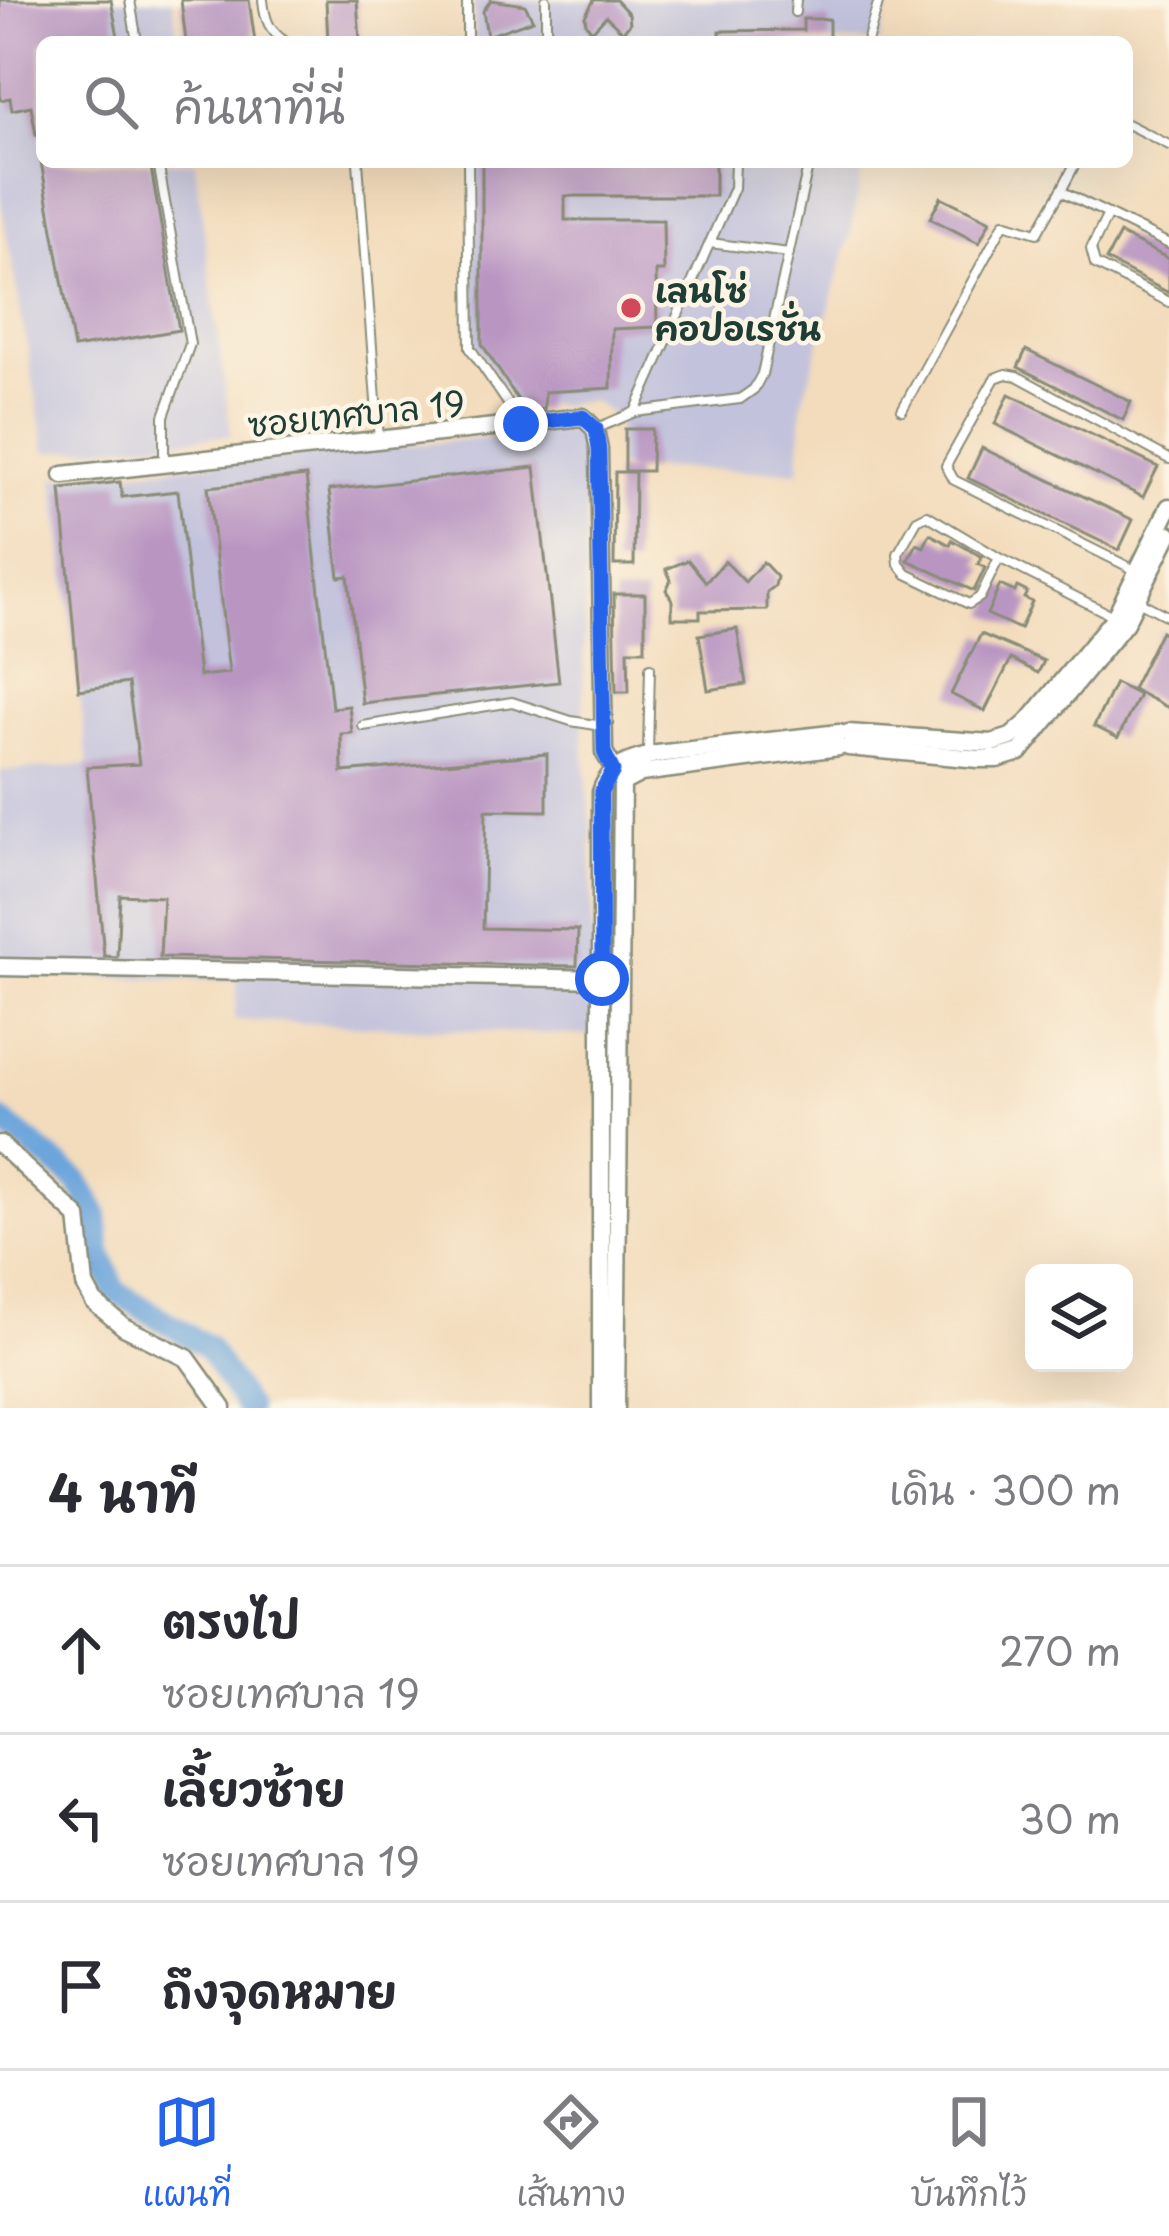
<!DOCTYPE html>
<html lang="th">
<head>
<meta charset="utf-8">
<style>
	:root { --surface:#fff; --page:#f7f7f7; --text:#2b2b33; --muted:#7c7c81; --line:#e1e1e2; --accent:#2563eb }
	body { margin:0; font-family:"Playpen Sans","Playpen Sans Thai",sans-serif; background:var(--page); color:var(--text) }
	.controls { position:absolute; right:36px; bottom:36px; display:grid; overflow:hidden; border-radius:18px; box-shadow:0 12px 48px #0002 }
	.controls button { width:108px; height:108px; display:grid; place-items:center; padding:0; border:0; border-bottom:3px solid var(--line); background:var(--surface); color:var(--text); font:60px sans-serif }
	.stop { position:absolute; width:36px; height:36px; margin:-27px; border:9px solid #2563eb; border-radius:50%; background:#fff }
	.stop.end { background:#2563eb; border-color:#fff; box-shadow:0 3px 12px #0008 }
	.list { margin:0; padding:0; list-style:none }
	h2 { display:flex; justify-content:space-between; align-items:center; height:156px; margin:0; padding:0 48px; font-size:51px }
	h2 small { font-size:39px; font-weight:400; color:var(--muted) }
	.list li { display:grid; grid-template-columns:78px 1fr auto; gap:36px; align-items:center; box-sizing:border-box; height:168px; padding:0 48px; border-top:3px solid var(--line) }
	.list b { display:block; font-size:45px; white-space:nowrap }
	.list p { margin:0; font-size:39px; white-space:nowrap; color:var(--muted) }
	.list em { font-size:39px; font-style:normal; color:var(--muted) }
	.icon { flex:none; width:66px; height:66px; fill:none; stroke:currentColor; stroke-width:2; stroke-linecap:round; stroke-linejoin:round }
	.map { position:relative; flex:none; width:1169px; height:1408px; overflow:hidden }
	.search { position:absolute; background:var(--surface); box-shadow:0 12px 48px #0002; left:36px; right:36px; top:36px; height:132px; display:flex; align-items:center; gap:30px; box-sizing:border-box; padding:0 42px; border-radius:18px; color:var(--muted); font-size:45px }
	.sheet { height:660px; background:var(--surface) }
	nav { display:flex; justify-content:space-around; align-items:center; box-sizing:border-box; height:168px; border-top:3px solid var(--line); background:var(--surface); font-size:33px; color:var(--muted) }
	nav a { display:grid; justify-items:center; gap:6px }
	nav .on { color:var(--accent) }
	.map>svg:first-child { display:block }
	.industrial { fill:#c2c2dc }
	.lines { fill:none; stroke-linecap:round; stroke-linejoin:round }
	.river { stroke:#6ca5db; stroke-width:24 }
	.building { fill:#b996c2 }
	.service-casing { stroke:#898c78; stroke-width:12 }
	.minor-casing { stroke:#898c78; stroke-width:21 }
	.service { stroke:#fff; stroke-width:8 }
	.minor { stroke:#fff; stroke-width:16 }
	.route { stroke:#2563eb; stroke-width:15 }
	.poi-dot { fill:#d1495b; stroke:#fcf5e5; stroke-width:4.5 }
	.labels { text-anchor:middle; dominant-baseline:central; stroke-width:9; stroke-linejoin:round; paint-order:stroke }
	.poi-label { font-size:33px; font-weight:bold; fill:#1f3d34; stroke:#fcf5e5; text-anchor:start }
	.street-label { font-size:33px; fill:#1f3d34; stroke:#fcf5e5 }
</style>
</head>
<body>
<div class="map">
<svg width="1169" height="1408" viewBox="0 0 1169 1408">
	<rect width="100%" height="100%" fill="#fcf5e5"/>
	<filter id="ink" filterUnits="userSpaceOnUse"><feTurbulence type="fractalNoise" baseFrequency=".00833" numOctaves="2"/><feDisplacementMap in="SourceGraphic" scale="24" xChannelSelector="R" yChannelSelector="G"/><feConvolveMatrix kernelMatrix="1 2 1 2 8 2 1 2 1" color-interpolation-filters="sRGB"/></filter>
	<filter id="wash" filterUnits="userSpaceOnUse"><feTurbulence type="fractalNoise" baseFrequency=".004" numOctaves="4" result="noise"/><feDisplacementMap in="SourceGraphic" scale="48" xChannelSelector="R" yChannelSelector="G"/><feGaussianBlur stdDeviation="2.7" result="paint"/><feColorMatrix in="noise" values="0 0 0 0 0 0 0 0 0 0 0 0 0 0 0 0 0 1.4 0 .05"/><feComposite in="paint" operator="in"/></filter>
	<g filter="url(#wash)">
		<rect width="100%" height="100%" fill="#f3dcbc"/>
		<g class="industrial">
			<polygon points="0,0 173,0 178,42 42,42 42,162 195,162 231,435 46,452 0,198"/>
			<polygon points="474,0 890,0 880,42 474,42"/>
			<polygon points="474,162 863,162 851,231 802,404 799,471 618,468 618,419 593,401 517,408 474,341"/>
			<polygon points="587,429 583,738 591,829 594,1036 234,1020 238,981 0,975 0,771 88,765 54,478"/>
		</g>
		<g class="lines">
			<polyline class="river" points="0,1120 78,1181 96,1214 100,1253 115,1291 207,1347 247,1408"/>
		</g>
		<g id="blocks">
			<g class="building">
				<polygon points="0,0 111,0 119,42 42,42 42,135 36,135 31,106 12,110 10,98 0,100"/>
				<polygon points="181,0 249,0 255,42 186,42"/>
				<polygon points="326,0 357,0 360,42 328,42"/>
				<polygon points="491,0 525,5 533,20 487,36 483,11"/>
				<polygon points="594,0 616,0 629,14 630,23 623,32 606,16 592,31 586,24 585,16"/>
				<polygon points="803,19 829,19 829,42 720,42 720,31 803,30"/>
				<polygon points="41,162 150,162 179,330 74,348"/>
				<polygon points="482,162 715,162 715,196 565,196 565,220 663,220 664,271 656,271 657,327 612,329 611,388 545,392 544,409 525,411 482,344"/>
				<polygon points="941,197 990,221 979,243 930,218"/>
				<polygon points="1120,234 1169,259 1169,293 1106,260"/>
				<polygon points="1026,350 1131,402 1123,420 1018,367"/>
				<polygon points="1009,394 1158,467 1143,497 995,424"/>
				<polygon points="625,429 652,429 651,471 625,471"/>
				<polygon points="982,448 1133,520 1119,550 968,478"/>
				<polygon points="535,467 559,682 362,703 348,576 339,577 329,490"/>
				<polygon points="615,472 635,472 634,565 614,565"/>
				<polygon points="306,476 332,708 349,706 352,733 341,734 342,772 547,754 547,811 486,810 483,928 578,930 577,966 160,957 163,897 120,895 117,957 104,956 87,767 139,764 128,683 79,690 61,489 120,482 122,497 178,491 199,676 229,673 208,487"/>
				<polygon points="930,534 950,545 952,540 982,557 978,564 985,568 974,591 908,560 917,544 924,547"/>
				<polygon points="688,560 706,582 725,561 745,582 763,562 777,577 775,586 767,592 767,610 700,611 700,618 672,618 672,600 666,590 671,580 666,569"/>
				<polygon points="1000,585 1015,592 1017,587 1027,592 1024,598 1032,602 1020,629 987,614"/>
				<polygon points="614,594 645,594 645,650 628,650 629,692 616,692"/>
				<polygon points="737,629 746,684 708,690 699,635"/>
				<polygon points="1161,631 1169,636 1169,708 1132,689"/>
				<polygon points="981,634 1044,661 1038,673 1011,659 985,711 951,694"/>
				<polygon points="1115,683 1139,695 1118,738 1094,726"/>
			</g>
		</g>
	</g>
	<g filter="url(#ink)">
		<use href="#blocks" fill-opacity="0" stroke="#898c78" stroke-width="3"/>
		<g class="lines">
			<g class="service-casing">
				<g id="service">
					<polyline points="130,0 137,42"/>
					<path d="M 263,0 C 265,20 269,31 286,42"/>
					<polyline points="467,0 467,42"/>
					<polyline points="546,0 546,42"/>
					<polyline points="795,12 796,0"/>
					<polyline points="867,42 879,0"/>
					<polyline points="1127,124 1169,145"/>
					<polyline points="158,162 190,344 164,416 164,463"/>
					<polyline points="358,162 379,440"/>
					<polyline points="468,162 470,348 520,421"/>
					<polyline points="1061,191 1076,162"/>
					<polyline points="1108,214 1091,249 1095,264 1169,302"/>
					<polyline points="710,243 789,253"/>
					<polyline points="902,410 1004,223 1037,233 1061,191 1169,244"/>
					<polyline points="635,412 740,399 754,389 762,374 809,162"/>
					<polyline points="595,429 635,412 734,188 735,162"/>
					<polyline points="999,558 980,597 969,604 907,574 899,564 898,554 917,520 927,515 999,558 1113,616"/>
					<polyline points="1137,571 954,480 946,466 995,378 1006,374 1017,376 1169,459"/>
					<polyline points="1138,601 1169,617"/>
					<polyline points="363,726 512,702 571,721 602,726"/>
					<polyline points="648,753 650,668"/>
				</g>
			</g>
			<g class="minor-casing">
				<g id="minor">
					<polyline points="63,475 583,417 595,429 599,450 604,752 622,783"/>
					<polyline points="848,733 992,743 1011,737 1029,721 1115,617 1169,507"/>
					<polyline points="848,747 979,759 997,759 1020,752 1125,623 1169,534"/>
					<polyline points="0,967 602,979"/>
					<polyline points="0,1144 78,1217 85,1285 94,1302 124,1327 187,1358 223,1408"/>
					<path d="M 601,1408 L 601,792 C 609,766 632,759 657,754 L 839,733"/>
					<polyline points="616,1408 622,783 641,773 839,747"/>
				</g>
			</g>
			<use href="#service" class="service"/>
			<use href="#minor" class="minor"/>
		</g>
	</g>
	<g class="lines" filter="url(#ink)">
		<polyline class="route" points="521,424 583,417 596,429 599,450 604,752 613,771 601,792 602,979"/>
	</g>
	<circle class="poi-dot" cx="631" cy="308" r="12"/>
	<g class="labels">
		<g class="poi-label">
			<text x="655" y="289">เลนโซ่<tspan x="655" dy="38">คอปอเรชั่น</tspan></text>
		</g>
		<g class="street-label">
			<text transform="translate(356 412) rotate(-6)">ซอยเทศบาล 19</text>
		</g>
	</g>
</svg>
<div class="controls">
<button><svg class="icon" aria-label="layers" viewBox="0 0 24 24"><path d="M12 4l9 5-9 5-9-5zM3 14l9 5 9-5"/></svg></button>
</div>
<div class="stop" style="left:602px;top:979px"></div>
<div class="stop end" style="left:521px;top:424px"></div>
<div class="search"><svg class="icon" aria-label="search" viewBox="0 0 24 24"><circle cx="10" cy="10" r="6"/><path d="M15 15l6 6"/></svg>ค้นหาที่นี่</div>
</div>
<section class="sheet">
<h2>4 นาที<small>เดิน · 300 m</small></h2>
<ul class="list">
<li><svg class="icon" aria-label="ahead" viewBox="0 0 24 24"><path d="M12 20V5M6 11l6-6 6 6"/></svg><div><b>ตรงไป</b><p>ซอยเทศบาล 19</p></div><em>270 m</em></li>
<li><svg class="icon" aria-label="left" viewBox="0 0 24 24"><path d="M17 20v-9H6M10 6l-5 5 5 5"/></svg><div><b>เลี้ยวซ้าย</b><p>ซอยเทศบาล 19</p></div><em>30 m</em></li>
<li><svg class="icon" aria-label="arrive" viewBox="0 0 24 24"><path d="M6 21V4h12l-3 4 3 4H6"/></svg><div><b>ถึงจุดหมาย</b></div></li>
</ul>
</section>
<nav>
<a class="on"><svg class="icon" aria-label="map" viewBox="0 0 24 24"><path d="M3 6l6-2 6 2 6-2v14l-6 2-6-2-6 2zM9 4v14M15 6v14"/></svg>แผนที่</a>
<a><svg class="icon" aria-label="directions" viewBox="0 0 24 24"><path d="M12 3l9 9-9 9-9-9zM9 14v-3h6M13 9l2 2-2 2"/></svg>เส้นทาง</a>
<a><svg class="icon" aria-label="saved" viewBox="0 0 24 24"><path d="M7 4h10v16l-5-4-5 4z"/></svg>บันทึกไว้</a>
</nav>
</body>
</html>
